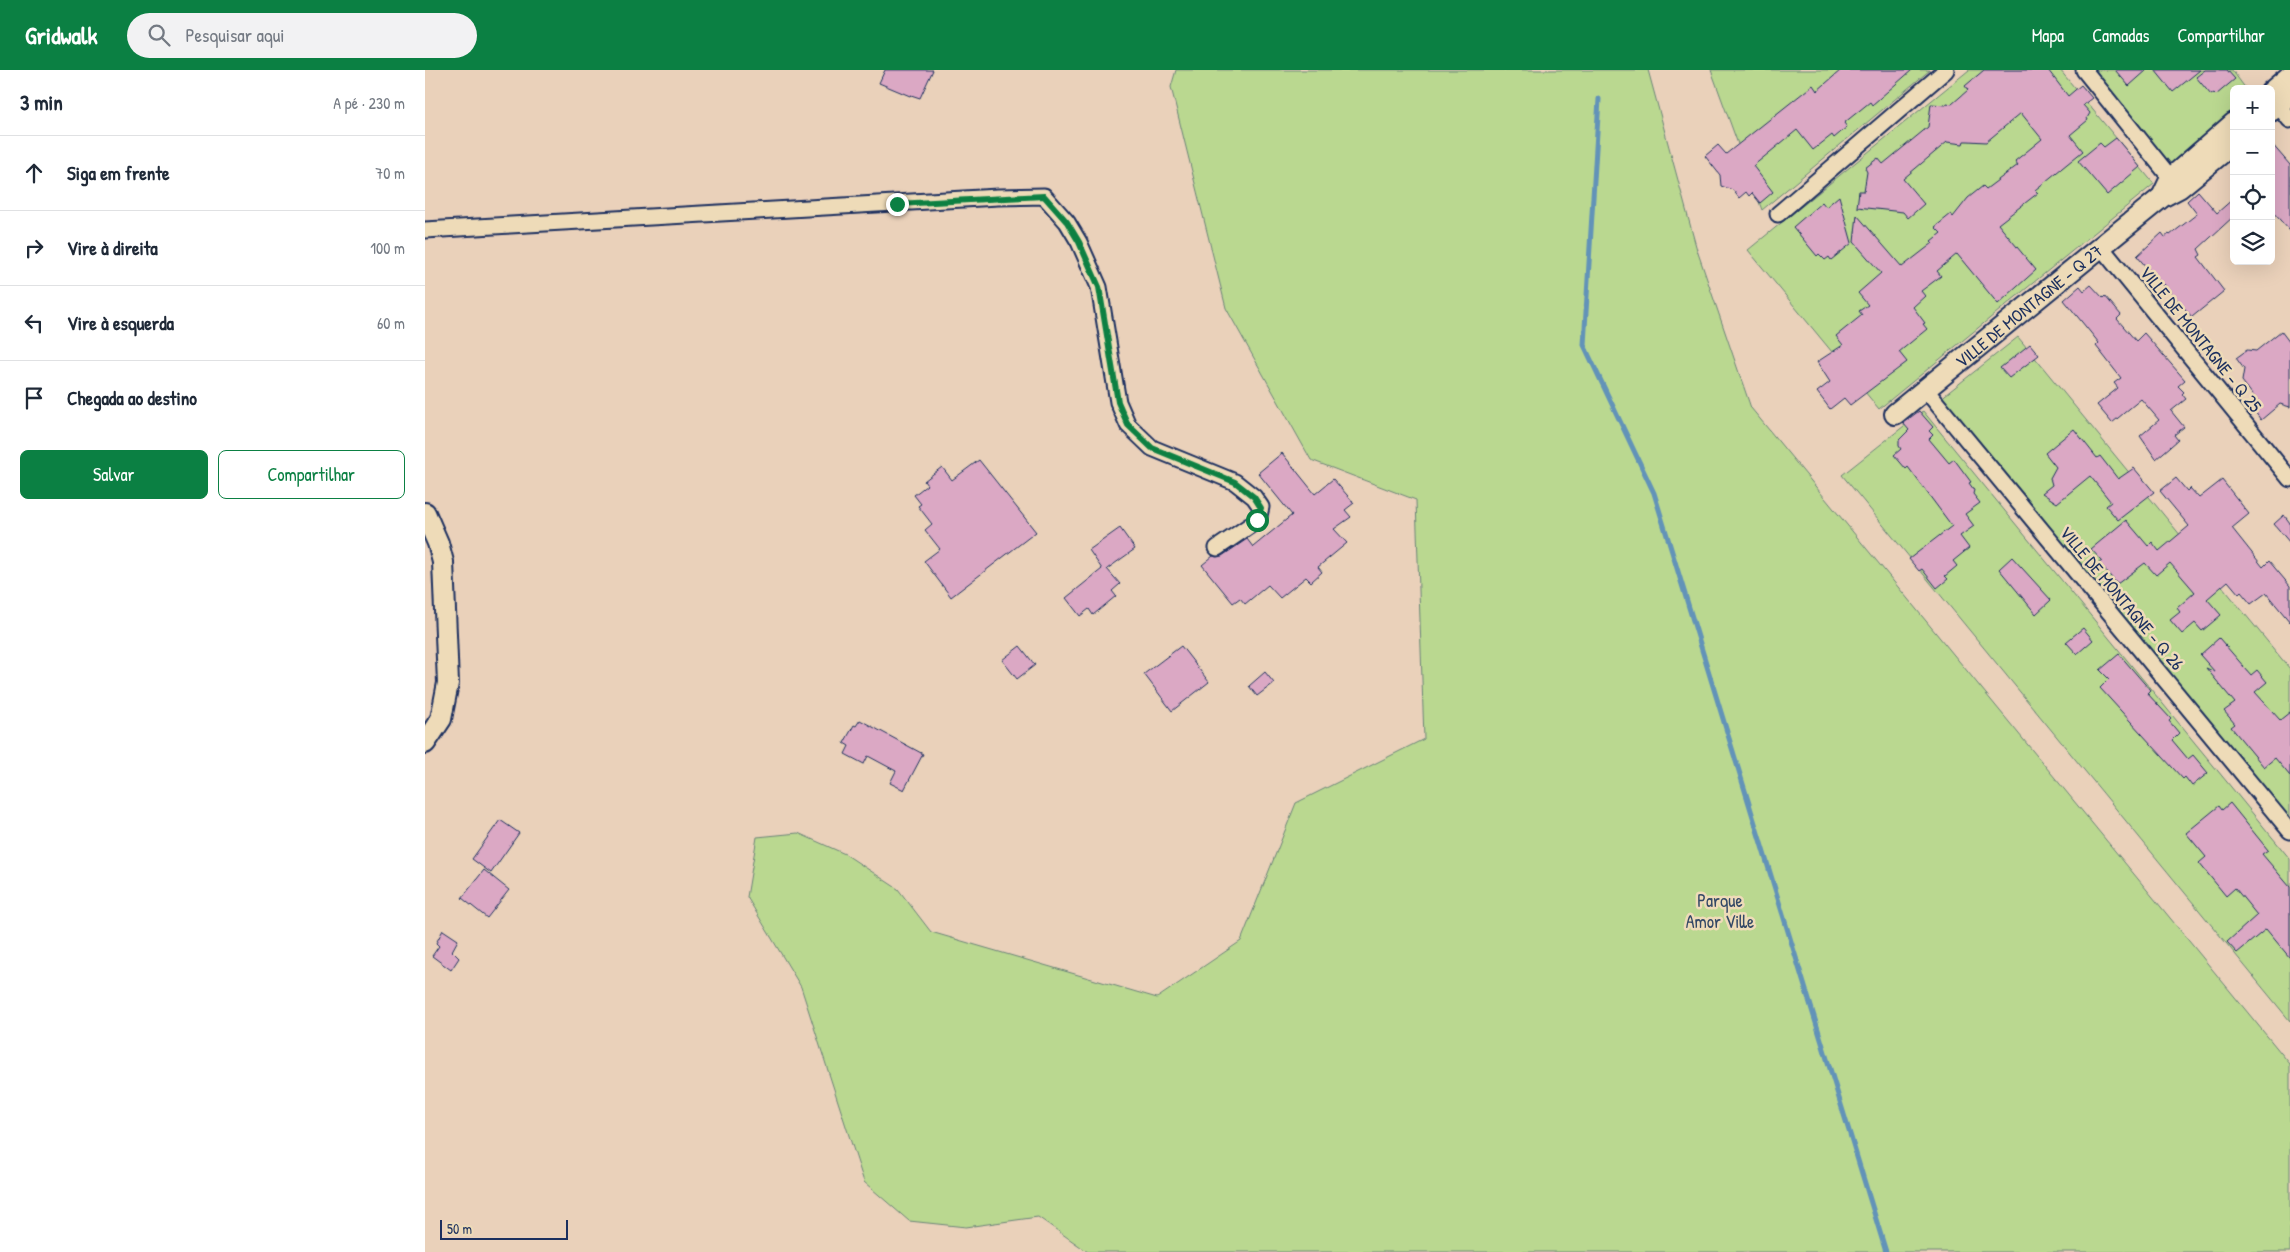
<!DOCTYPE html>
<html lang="pt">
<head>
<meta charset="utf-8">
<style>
	:root { --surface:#fff; --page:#f2f2f3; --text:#1f2937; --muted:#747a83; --line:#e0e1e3; --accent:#0b8043 }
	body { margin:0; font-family:"Patrick Hand",sans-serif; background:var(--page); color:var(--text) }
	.controls { position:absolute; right:15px; top:15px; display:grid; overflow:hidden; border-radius:8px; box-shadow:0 5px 20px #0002 }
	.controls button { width:45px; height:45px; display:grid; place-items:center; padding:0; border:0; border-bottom:1px solid var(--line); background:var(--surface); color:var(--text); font:25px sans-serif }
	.scale { position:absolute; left:15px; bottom:12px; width:128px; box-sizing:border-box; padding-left:5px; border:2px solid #1b2f5e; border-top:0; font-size:14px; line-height:18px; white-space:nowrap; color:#1b2f5e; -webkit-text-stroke:4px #eedbb8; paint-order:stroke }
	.stop { position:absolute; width:15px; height:15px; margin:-11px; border:4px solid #0b8043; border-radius:50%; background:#fff }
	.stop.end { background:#0b8043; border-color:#fff; box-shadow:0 1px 5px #0008 }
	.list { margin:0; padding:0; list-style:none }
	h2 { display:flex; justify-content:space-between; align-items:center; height:65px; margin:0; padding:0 20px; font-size:21px }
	h2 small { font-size:16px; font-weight:400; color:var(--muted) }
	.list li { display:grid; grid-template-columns:32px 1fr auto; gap:15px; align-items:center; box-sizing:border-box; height:75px; padding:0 20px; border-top:1px solid var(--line) }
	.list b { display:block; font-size:19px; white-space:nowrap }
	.list em { font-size:16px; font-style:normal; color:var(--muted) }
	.actions { display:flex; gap:10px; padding:15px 20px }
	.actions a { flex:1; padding:11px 0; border:1px solid var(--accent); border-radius:8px; text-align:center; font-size:18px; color:var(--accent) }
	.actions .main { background:var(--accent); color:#fff }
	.icon { flex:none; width:28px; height:28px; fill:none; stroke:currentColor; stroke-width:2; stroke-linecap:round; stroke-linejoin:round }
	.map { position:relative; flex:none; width:1865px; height:1182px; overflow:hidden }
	header { display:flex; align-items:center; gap:30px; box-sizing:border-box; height:70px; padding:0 25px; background:var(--accent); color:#fff }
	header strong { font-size:24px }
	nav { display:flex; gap:28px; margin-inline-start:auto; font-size:18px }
	.search { width:350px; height:45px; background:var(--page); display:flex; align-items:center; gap:12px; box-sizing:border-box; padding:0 18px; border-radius:28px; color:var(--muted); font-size:19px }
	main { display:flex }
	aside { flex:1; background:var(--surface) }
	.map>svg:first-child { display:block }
	.green { fill:#bad890; stroke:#6a8477 }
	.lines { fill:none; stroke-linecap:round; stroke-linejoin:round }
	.stream { stroke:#6293b8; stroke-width:5 }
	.building { fill:#dba8c4; stroke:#1b2f5e }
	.street-casing { stroke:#1b2f5e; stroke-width:19 }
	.secondary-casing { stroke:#1b2f5e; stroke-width:24 }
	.street { stroke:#eedbb8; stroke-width:15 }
	.secondary { stroke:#eedbb8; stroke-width:20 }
	.route { stroke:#0b8043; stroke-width:6 }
	.labels { text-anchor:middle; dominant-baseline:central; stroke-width:5; stroke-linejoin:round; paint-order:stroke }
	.street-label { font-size:18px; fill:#1b2f5e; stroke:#eedbb8 }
	.park-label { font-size:18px; fill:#334866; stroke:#eedbb8 }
</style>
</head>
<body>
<header>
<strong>Gridwalk</strong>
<div class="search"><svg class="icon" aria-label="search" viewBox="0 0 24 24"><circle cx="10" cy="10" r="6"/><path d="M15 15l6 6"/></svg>Pesquisar aqui</div>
<nav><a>Mapa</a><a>Camadas</a><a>Compartilhar</a></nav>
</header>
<main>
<aside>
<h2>3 min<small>A pé · 230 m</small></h2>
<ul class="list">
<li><svg class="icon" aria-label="ahead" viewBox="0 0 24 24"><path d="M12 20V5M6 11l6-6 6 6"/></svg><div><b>Siga em frente</b></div><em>70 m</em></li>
<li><svg class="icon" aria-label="right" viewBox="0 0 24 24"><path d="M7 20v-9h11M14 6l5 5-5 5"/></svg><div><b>Vire à direita</b></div><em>100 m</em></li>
<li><svg class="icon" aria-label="left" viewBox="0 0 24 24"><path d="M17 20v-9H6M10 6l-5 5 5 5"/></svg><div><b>Vire à esquerda</b></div><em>60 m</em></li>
<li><svg class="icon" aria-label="arrive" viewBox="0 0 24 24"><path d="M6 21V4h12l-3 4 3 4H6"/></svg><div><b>Chegada ao destino</b></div></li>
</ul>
<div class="actions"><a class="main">Salvar</a><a>Compartilhar</a></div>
</aside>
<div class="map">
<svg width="1865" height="1182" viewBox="0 0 1865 1182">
	<rect width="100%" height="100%" fill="#ead1ba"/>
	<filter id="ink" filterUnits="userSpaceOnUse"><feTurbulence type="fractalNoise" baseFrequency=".02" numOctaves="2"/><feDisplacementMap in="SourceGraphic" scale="10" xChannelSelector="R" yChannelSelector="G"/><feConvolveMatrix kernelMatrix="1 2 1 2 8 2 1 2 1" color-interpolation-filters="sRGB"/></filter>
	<g filter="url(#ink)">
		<g class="green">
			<polygon points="751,0 1223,0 1272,180 1326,338 1865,994 1865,1182 663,1182 613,1147 541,1157 484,1151 439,1112 376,917 322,827 332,767 373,763 420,784 473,819 506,862 732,928 816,871 871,733 999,669 991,430 886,390 801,238 746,17"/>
			<polygon points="1286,0 1505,0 1337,140"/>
			<polygon points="1544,0 1635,0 1729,114 1454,339 1323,180"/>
			<polygon points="1666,0 1807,0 1821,19 1809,19 1809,45 1744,98"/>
			<polygon points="1593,267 1865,599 1865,756 1515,329"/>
			<polygon points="1498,341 1865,789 1865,951 1417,405"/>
		</g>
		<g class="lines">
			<polyline class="stream" points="1174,29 1159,275 1229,423 1461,1182"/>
		</g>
		<g class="building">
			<polygon points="460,0 508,0 495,28 486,25 485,26 454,13"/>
			<polygon points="1416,0 1487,0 1447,35 1445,32 1419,53 1422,57 1409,68 1407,65 1388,80 1372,60 1328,96 1348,122 1335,133 1327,123 1324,126 1321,122 1314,128 1308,120 1296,116 1295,105 1280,86 1293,75 1301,84 1388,15 1392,21"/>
			<polygon points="1559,0 1623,0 1643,26 1656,15 1667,28 1658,35 1665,43 1662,48 1663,50 1645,65 1658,81 1610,120 1613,123 1573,154 1611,200 1573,234 1532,184 1512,201 1516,206 1496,221 1500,226 1488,237 1500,253 1498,254 1502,259 1474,282 1482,292 1425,335 1419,328 1405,339 1392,322 1405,312 1392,292 1418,275 1411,266 1437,245 1434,241 1443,235 1433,223 1456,203 1429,172 1432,145 1477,197 1508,173 1506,171 1516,163 1510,157 1526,144 1528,147 1543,128 1558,116 1561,119 1593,95 1590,91 1617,69 1596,43 1561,72 1543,71 1539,71 1538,74 1522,72 1478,109 1499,134 1483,148 1478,142 1432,137 1434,121 1439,121 1442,102 1440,98 1453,88 1458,94 1503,57 1506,34 1521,35 1522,33 1527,34 1543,20 1540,16"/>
			<polygon points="1690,0 1722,0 1704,16"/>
			<polygon points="1730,0 1775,0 1748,22"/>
			<polygon points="1780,0 1802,0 1810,9 1791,25 1789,23 1786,25 1771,7"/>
			<polygon points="1691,68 1715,97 1682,125 1653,91 1675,73 1679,77"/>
			<polygon points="1846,73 1865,95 1865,161 1846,140"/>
			<polygon points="1773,121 1792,143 1809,128 1809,146 1773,179 1776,185 1773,187 1799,221 1767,247 1739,214 1737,216 1712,186 1737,163 1740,167 1744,164 1745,165 1772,144 1762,131"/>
			<polygon points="1414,126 1427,173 1406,190 1404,187 1400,190 1394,184 1392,186 1368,157 1397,132 1401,137"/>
			<polygon points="1666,215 1678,228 1680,226 1696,245 1692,249 1711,271 1719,263 1760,310 1753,316 1759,322 1757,324 1761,329 1746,341 1759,357 1749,365 1753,370 1731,389 1715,366 1734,350 1716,329 1687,353 1672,335 1693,318 1689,313 1696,308 1671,276 1674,273 1639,230 1655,216 1659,221"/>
			<polygon points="1856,261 1865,273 1865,337 1855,334 1836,350 1827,338 1834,333 1817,311 1819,299 1811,288 1822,280 1831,281"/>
			<polygon points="1605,274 1614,285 1584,308 1575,298"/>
			<polygon points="1494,341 1508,357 1504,361 1508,365 1504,369 1524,393 1529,389 1546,412 1544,413 1549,420 1548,424 1555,433 1540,444 1549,456 1535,466 1544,478 1528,491 1532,496 1520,506 1523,509 1512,518 1497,499 1494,501 1484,489 1527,456 1483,397 1481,399 1469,385 1476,379 1474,376 1474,370 1484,360 1478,353"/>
			<polygon points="1649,359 1672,388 1675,386 1693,409 1709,398 1729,422 1693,450 1681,436 1686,432 1665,406 1632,433 1617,423 1627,415 1625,408 1631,397 1620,383"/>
			<polygon points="857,383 890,424 908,409 929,433 920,440 926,447 909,459 922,473 893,497 897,502 886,512 881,507 855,528 843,515 820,534 815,528 808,533 777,495 788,486 797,486 822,469 828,477 867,445 833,403"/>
			<polygon points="554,390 611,462 526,527 499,491 515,479 500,460 507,454 493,436 496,434 489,425 502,415 499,411 517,397 527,410"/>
			<polygon points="1751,408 1762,421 1765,418 1774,428 1797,410 1824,444 1807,458 1838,497 1844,491 1865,516 1865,552 1841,523 1826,534 1816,522 1814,524 1803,511 1782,529 1796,545 1777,561 1770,553 1757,564 1745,550 1755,542 1752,538 1770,522 1745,493 1731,505 1720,493 1692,514 1674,493 1677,491 1666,479 1701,450 1723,476 1727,472 1734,481 1764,456 1735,421"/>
			<polygon points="1859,445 1865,453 1865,473 1849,454"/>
			<polygon points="695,458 710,479 682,499 695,514 687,521 691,526 668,545 664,539 655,546 641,528 677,499 664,480"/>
			<polygon points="1587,487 1626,530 1611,544 1574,499"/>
			<polygon points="1658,558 1668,570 1652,584 1641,572"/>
			<polygon points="1794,568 1826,605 1832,600 1842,612 1830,622 1855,650 1865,642 1865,706 1850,688 1839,697 1806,657 1810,654 1799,641 1810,633 1781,598 1790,602 1775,585"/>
			<polygon points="595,576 610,595 592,609 577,590"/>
			<polygon points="756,576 784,612 747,641 719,604"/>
			<polygon points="1694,584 1725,620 1722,623 1746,649 1744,651 1754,663 1747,670 1763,689 1768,685 1783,703 1767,716 1760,707 1758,709 1675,618 1684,609 1675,600"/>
			<polygon points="840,602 849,613 832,626 824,616"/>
			<polygon points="435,650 498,684 479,720 465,713 471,701 443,686 439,694 420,684 424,676 419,673 429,655 431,656"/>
			<polygon points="1805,733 1843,780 1837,784 1865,817 1865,888 1841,859 1812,883 1802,872 1832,845 1810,818 1801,826 1774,793 1781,787 1761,763 1794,736 1797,740"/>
			<polygon points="75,750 94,763 66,803 47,789"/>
			<polygon points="59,800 84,820 62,848 37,828"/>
			<polygon points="18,860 33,870 27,881 34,888 26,900 7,886 14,876 11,873"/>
		</g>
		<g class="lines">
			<g class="street-casing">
				<g id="street">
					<polyline points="1659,0 1752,116"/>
					<polyline points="1847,28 1865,50"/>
					<polyline points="1353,144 1521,0"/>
					<polyline points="0,160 573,127 619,126 642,152 654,172 674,217 693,332 703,355 727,378 810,412 829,427 836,437 833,450 792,478"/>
					<polyline points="1676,177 1865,409"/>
					<polyline points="1500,319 1865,761"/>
				</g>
			</g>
			<g class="secondary-casing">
				<g id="secondary">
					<polyline points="1846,22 1865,6"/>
					<polyline points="1846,41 1865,26"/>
					<polyline points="1738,125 1746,108 1809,53"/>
					<path id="s1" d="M 1470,344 L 1737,127 L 1754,118 L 1809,73"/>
					<polyline points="0,443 13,473 18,492 23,613 16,649 0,673"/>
				</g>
			</g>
			<use href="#street" class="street"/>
			<use href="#secondary" class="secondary"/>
		</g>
	</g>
	<g class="lines" filter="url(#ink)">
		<polyline class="route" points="472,134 619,126 642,152 654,172 674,217 693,332 703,355 727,378 810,412 829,427 836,438 832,450"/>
	</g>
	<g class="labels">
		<g class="street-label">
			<text stroke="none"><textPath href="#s1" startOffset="172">VILLE DE MONTAGNE - Q 27</textPath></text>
			<text transform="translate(1776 269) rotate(51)">VILLE DE MONTAGNE - Q 25</text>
			<text transform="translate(1697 528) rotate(50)">VILLE DE MONTAGNE - Q 26</text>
		</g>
		<g class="park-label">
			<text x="1295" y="830">Parque<tspan x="1295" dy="21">Amor Ville</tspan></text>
		</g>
	</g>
</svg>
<div class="controls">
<button>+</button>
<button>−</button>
<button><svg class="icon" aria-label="locate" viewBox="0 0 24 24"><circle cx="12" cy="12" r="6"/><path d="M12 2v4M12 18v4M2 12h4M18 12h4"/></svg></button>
<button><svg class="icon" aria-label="layers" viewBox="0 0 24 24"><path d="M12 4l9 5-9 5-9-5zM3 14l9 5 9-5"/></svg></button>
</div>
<div class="scale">50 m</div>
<div class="stop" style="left:832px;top:450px"></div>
<div class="stop end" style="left:472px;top:134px"></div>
</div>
</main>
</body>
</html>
